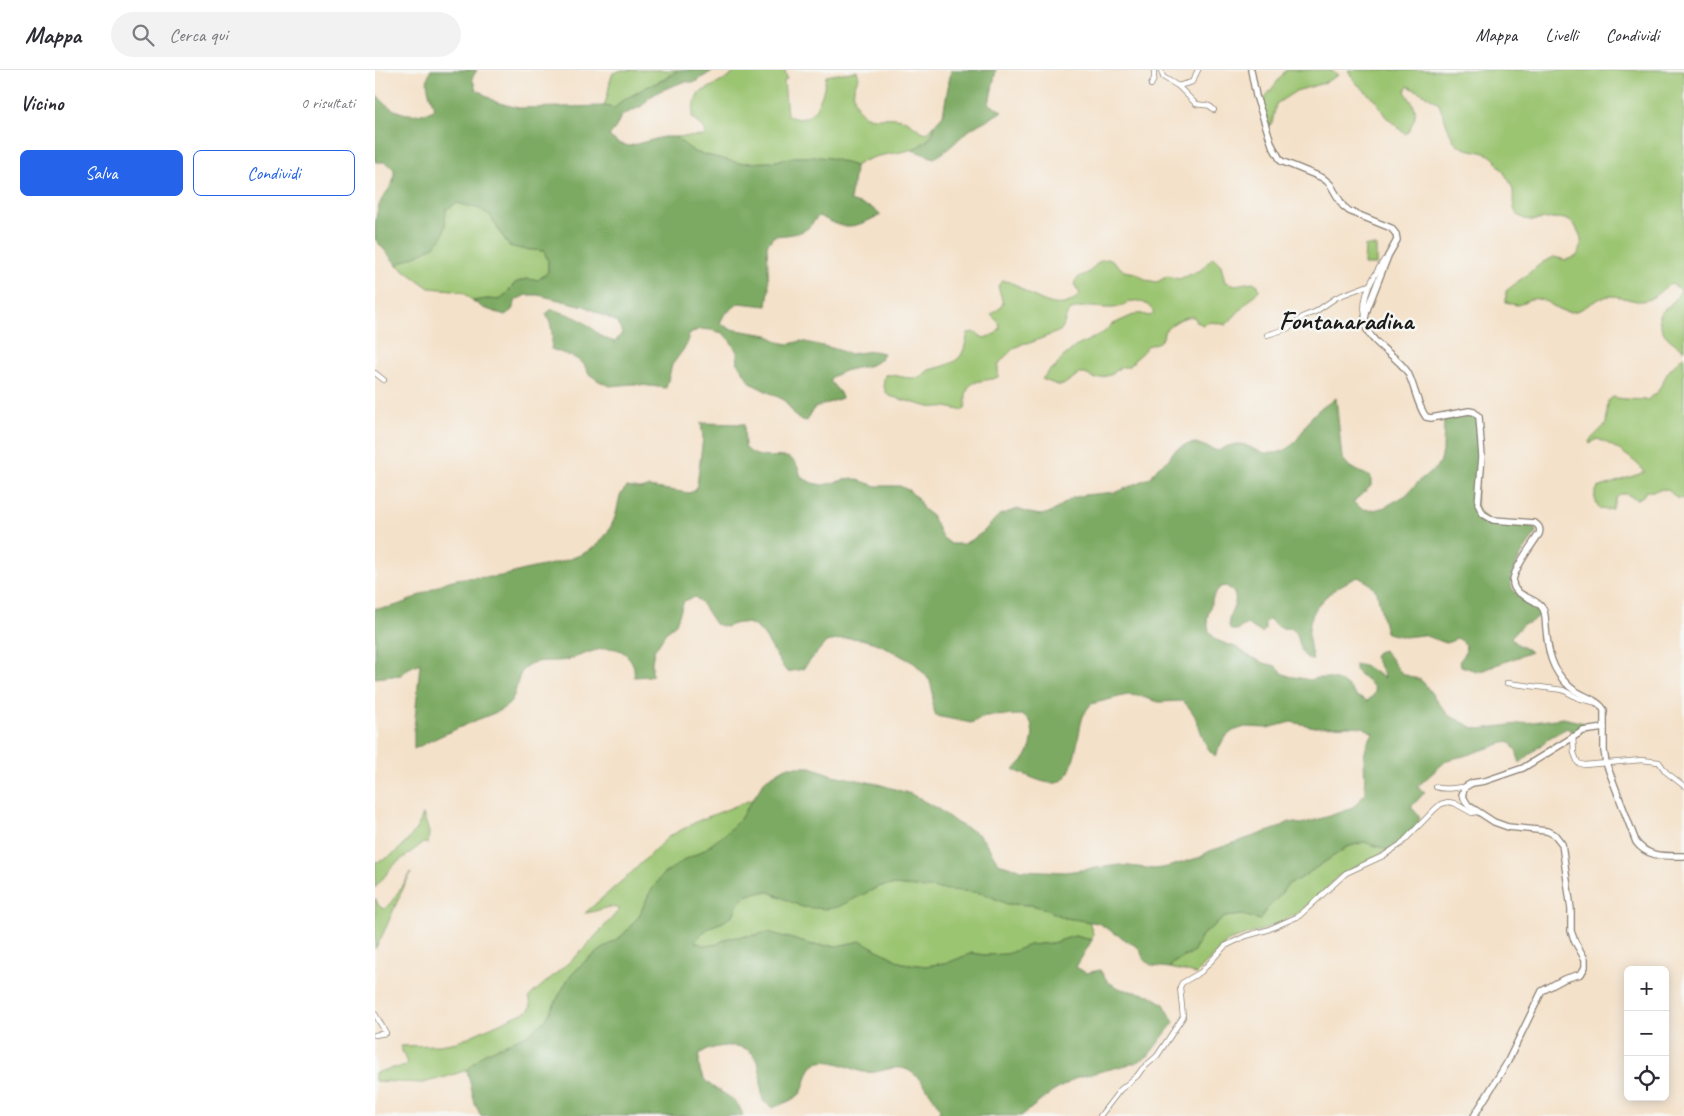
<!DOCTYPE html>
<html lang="it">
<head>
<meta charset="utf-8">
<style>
	:root { --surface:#fff; --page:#f2f2f3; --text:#2b2b33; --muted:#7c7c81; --line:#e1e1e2; --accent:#2563eb }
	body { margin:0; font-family:Caveat,sans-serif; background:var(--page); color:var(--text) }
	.controls { position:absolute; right:15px; bottom:15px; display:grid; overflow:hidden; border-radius:8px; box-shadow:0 2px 12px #0003 }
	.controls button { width:45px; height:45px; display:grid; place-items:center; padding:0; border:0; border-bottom:1px solid var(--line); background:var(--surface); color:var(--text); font:25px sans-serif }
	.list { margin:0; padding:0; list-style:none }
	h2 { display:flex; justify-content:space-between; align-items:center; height:65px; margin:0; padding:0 20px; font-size:21px }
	h2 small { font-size:16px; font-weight:400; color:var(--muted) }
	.actions { display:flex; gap:10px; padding:15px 20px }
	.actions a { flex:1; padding:11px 0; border:1px solid var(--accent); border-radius:8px; text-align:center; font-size:18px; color:var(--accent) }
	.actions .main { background:var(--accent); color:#fff }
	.icon { flex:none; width:28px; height:28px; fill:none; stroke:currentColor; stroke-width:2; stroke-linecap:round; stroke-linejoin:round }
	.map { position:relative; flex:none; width:1309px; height:1046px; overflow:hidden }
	header { display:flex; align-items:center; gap:30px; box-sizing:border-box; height:70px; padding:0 25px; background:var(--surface); border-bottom:1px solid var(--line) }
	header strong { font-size:24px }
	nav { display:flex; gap:28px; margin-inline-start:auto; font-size:18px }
	.search { width:350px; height:45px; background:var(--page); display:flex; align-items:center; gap:12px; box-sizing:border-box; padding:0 18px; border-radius:28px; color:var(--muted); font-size:19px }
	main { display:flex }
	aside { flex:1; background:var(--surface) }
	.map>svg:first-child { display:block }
	.green { fill:#9cc572; stroke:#5c7047 }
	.forest { fill:#7daa64; stroke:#4c6340 }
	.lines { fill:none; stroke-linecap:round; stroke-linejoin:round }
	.minor-casing { stroke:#887e72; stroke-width:6 }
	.tertiary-casing { stroke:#887e72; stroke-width:8 }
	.minor { stroke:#fff; stroke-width:4.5 }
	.tertiary { stroke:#fff; stroke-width:5.5 }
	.labels { text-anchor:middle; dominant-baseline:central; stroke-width:5; stroke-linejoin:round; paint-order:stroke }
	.quarter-label { font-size:26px; font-weight:bold; fill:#1c1c1c; stroke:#f6f6f2 }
</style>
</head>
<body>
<header>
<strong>Mappa</strong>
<div class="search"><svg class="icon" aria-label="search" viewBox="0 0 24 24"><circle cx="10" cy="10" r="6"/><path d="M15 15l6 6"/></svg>Cerca qui</div>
<nav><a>Mappa</a><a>Livelli</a><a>Condividi</a></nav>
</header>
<main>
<aside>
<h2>Vicino<small>0 risultati</small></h2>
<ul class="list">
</ul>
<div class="actions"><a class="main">Salva</a><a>Condividi</a></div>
</aside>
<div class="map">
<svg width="1309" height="1046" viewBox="0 0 1309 1046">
	<rect width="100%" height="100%" fill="#f6f6f2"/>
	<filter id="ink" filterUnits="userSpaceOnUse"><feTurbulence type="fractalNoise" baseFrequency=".02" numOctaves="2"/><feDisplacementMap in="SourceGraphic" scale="10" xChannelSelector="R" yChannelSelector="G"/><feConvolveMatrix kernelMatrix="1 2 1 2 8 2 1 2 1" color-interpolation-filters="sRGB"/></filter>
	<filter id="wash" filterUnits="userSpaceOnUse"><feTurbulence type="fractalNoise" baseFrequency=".0096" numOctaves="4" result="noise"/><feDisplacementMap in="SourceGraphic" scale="20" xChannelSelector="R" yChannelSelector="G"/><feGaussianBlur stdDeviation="1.12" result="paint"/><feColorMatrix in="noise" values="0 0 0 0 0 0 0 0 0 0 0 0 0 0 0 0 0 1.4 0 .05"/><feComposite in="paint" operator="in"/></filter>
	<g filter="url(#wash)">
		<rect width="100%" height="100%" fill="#f4e1c9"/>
		<g class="green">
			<path d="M 247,0 L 303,0 C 283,15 258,20 240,38 L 229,36 C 234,25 233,14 238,3 Z"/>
			<path d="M 362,0 L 410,0 L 412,9 L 409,11 L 412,45 C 438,60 449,26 451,6 L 482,1 L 484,7 C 483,10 480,14 479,18 C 477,28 482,44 494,47 C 504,50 516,45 529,50 C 537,53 545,62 552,63 L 560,54 C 552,88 516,79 491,90 C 487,91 484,94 480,96 L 455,88 L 443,87 L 419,87 L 397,92 L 364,93 L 319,82 L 300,67 L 330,66 L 330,59 L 317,47 L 319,34 L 324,23 L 353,8 Z"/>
			<polygon points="911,0 951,0 957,1 963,5 949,13 921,21 901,34 897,53 894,56 886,33"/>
			<path d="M 973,0 L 1309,0 L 1309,280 C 1294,269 1285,265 1284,245 C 1293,235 1301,232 1306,219 L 1296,214 C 1285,219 1280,230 1267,231 C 1254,232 1243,223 1229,227 C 1218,230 1207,242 1195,242 C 1182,242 1175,231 1163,229 C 1152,227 1150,234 1142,235 C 1139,235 1134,233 1131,232 L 1131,221 L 1168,192 L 1179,187 L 1191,190 L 1202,186 C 1207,177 1208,171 1203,161 C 1191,135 1161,159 1144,146 C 1136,140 1139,129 1138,121 C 1136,111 1126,99 1121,91 C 1110,76 1091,86 1078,70 L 1063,32 L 1033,16 L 1030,21 C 1037,34 1045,39 1037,54 C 1035,59 1035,61 1030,64 L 1010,46 L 1001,31 L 979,11 Z"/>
			<polygon points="82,133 105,139 115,145 127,166 146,179 169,181 173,191 173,203 163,210 151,209 140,213 133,222 124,230 112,229 98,231 89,223 78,220 54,218 22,195 32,188 43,185 69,163 71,139"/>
			<polygon points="990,176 1001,176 1001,195 989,195"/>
			<path d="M 838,187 L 846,195 L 850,212 L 860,215 L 878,212 L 883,215 L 884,220 L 851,255 C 841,253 837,250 828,255 L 822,252 L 819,247 C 809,245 796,254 789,262 L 788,268 L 784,272 L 773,276 L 753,297 L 747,297 L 741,300 L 738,304 L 721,309 L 710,304 L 704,304 L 688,315 L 682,315 L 667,309 L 675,300 L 680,298 L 687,288 L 700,277 L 728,263 L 736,255 L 763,243 L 774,246 L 779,243 C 776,237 771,233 764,231 C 754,229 748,238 738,238 C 725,239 707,233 695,241 C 689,246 691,255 685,261 L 655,273 L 649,273 L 638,279 L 626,291 L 623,296 L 623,307 C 613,312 596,308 592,321 C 589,328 593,334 589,340 C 582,340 577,338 571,337 C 566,336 560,338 554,337 L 514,326 C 509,321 507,312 510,305 C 519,304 527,308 537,308 C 544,309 548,304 554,300 C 558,299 562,298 566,297 C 588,290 588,284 593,263 L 599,262 L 609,268 L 620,264 L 625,259 L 624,253 L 616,245 L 625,238 L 628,233 L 623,216 L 627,211 C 637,210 643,217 651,222 C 669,232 688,243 705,224 L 699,214 C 703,204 708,207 715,201 C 723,193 723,189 736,189 L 749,201 L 761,203 L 771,210 L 782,212 L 793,206 L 804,209 L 826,200 Z"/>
			<path d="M 1309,285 L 1309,429 L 1301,428 L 1293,419 C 1285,419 1278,422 1271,421 L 1268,426 L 1262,429 L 1251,424 L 1245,424 L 1241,428 L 1237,439 L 1231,440 L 1225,439 C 1220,431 1217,425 1223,418 L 1270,402 C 1259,389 1238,374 1222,369 L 1215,374 L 1214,371 L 1231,354 L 1233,331 L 1238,327 C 1250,330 1261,329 1272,330 L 1282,323 L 1293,302 Z"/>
			<path d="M 378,729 L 365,749 L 349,765 L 329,780 L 308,791 L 274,824 L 264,846 L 248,865 L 209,892 L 193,909 L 170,951 L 152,965 L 108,984 L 92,1000 L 71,1007 L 48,1013 L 0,1011 L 0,1003 L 17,998 L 28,997 L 32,993 L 25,976 L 64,975 L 82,972 L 154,940 L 156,935 L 154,927 L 157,924 L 206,882 L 245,839 C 230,834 225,842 210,843 L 256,803 L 293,767 L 325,750 Z"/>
			<path d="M 48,744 L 54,762 L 53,774 L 48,773 L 19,795 L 0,818 L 0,792 C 18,791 44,761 48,744 Z"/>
			<polygon points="989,772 1013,780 962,807 946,824 922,844 890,859 853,871 821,904 795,898 798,893 814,885 822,876 827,865 850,847 868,845 885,850 891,840 902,829 913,814 923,810 972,777"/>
			<path d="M 36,803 C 22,828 14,855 0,879 L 0,828 L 4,836 L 9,839 L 15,834 Z"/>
			<polygon points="518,815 598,822 610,824 632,834 656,835 668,838 690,848 714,851 718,864 717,870 700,866 677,873 654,875 632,884 609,885 597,883 575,892 551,896 527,893 486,871 462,876 438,875 393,862 381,865 353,868 342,874 331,876 319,872 327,863 337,856 348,852 358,845 363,834 371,826 383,822 395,822 405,827 484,826 506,816"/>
		</g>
		<g class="forest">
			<path d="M 56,0 L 102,0 L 97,8 L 101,19 L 121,32 L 132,35 L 144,38 L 229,36 L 240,38 L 248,29 L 259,25 L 269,18 L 291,9 L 303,0 L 339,0 L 320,12 L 308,12 L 285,21 L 275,27 L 267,36 L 246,46 L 241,57 L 234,66 L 243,73 L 254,76 L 288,67 L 300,67 L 319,82 L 364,93 L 397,92 L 419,87 L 443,87 L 455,88 L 480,96 C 480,109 476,119 475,131 L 497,138 L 506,145 C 477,158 473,161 444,146 C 439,149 437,155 433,158 C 424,165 410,165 399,166 L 392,175 L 394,219 L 392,236 L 364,233 L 349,245 L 345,253 L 355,259 L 393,265 L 403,272 L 414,274 L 426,271 L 461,279 L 474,284 L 498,281 L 509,283 C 502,297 490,296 477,299 C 470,300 463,304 457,307 L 455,311 L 465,323 L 467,328 L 439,338 L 432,351 L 423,349 L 409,330 L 377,314 L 363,294 L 362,282 L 356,272 L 348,263 L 336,260 L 324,259 L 314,265 L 311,276 L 297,295 L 291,318 L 258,314 L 235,316 L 224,311 L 214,304 L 208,293 L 198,287 L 176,279 C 178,266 178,257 171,244 L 177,239 C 188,243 201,246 210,253 C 223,262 223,267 240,272 L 247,263 L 242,252 L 209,236 L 163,225 L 151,225 L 141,230 L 137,240 L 130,245 L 108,238 L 98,231 L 112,229 L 125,230 L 133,222 L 140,213 L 151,209 L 163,210 L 173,202 L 173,191 L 169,181 L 146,179 L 134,176 L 115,145 L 105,139 L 82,133 L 71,139 C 70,146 71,155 69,162 C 63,181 37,185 22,195 L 0,169 C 0,156 0,143 6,131 C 14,116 19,119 19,99 L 10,92 L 0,92 L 0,26 L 3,26 C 17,44 38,49 59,40 C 57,26 47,14 56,0 Z"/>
			<path d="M 576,0 L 621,0 L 614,34 L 627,41 C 618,48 606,52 596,59 C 583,68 574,81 559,88 L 537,80 L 552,71 L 558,64 L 560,54 L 568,45 Z"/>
			<path d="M 961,328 L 967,388 L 975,397 L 996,407 L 996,416 L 978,432 L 987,439 L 999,440 L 1010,437 L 1031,425 L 1047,408 L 1057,402 L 1065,393 L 1068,382 L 1069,348 C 1081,345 1091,340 1102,348 L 1104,356 L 1101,433 C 1108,459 1135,454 1157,456 L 1160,458 L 1161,463 C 1152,477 1139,492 1136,509 C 1132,530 1167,526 1164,546 L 1154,553 L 1148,554 L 1136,567 L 1139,572 L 1156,582 C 1139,589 1121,594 1104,602 L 1086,596 L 1085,590 C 1094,582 1092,571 1081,568 L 1077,571 L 1071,573 L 1048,565 L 1030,567 L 1011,563 L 1002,522 L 994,513 L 983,507 C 961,516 936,533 934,559 C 933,569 936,581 938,590 C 921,586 928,571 919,561 C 915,556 910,560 904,557 C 901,556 897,552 894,549 L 890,553 L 890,559 L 887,563 L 872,554 L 862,560 L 856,560 C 846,545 874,530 851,516 L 845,517 L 838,527 L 832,549 L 834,561 L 841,570 L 863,578 L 872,585 L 889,593 L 901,596 L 909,604 L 914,606 L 935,610 L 941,608 L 953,608 L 964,611 L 974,617 L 981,626 L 992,631 L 997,627 L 1000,622 L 998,616 L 980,600 L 980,594 L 992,597 L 1009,608 L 1008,602 L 999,587 L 1002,582 L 1008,580 C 1016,586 1019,596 1026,602 C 1033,608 1042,606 1048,612 L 1073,645 L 1099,658 L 1105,659 L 1188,648 L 1214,654 L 1198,663 L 1192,658 L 1174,668 L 1145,693 L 1141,681 L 1134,671 L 1089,686 L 1072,690 L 1042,717 L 1050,722 L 1036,737 L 1045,747 C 1042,761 1024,772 1013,780 L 989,772 L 972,777 L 923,810 L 913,814 L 902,829 L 891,840 L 885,850 L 867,845 L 850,847 L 827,865 L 819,881 L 798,893 L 795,898 L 778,896 L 773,893 L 769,889 L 764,878 L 723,853 L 690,848 L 668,838 L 656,835 L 632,834 L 610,824 L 598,822 L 518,815 L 505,816 L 463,837 L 451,839 L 427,837 L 395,822 L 383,822 L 371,826 L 363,834 L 358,845 L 348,852 L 337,856 L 327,863 L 320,872 L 331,876 L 342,874 L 353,868 L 381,865 L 393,862 L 438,875 L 462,876 L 486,871 L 527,893 L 551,896 L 575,892 L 597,883 L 609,885 L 632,884 L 654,875 L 677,873 L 700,866 L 717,870 L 701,897 L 711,903 L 725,900 L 733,912 L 746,919 L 775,925 L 789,934 L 799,952 L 773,986 L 760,993 L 703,1007 L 676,1023 L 646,1046 L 563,1046 L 565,1038 C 559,1028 544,1005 533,1000 C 518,993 504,1005 488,1002 C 476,999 453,986 440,994 C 431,1000 432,1011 427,1021 C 423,1029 406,1034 398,1038 L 388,1031 C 385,1019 387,1007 384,996 C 378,969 344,974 325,983 C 317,1025 362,1016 368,1046 L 106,1046 L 100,1034 L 92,1000 L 108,984 L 152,965 L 170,951 L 193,909 L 209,892 L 248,865 L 264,846 L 274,824 L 287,805 L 308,791 L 329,780 L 349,765 L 365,749 L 391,709 L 411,697 L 436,697 L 457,705 L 503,714 L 536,724 L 563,739 L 582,753 L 603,764 L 611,773 L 623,793 L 647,800 L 690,802 L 745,795 L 780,799 L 792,797 L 826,787 L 832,782 L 903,758 L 914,752 L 926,754 L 948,748 L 975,739 L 984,732 L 990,722 L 989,686 L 992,674 L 998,663 L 988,657 L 976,656 L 940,657 L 916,652 L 893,658 L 870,657 L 858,661 L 849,668 L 840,686 C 829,677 827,663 822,651 C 819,643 814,637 808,631 L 784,632 L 764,626 L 752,625 L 716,634 C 714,637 711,640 709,644 C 702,659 702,710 681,713 C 670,715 649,704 639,700 L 651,687 L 656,676 L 658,664 L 656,652 L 647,645 L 611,646 L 596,653 L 561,646 L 557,634 L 558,623 L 555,611 L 547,601 L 539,593 L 508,576 L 497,572 L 486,569 L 474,568 L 451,572 L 428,599 L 412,602 C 393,580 389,540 351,557 L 340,554 L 327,534 L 320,527 L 309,531 L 301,554 L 292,561 L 279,581 L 277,592 L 277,606 L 259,607 C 260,601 259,594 255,589 C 240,567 211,585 192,590 C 181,592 168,590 157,593 C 139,600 145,623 133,635 C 125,642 111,646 102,650 C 81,659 60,668 39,679 L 39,660 L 45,593 L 34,598 L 26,605 L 0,608 L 0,538 C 24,541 52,519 74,511 C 89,506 104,508 119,507 C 129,506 139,503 149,500 C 172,495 206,490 224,473 C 231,466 238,454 241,444 C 244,433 243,424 252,417 L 266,419 L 273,417 L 314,423 L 319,421 L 322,415 L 328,368 L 326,353 L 369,354 L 370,377 C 372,379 376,383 379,384 C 401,393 418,374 426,407 L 437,413 L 448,415 L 477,408 L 501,416 L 525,416 L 535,421 L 543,429 L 548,439 L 557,446 L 567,467 L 576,474 L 588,474 L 598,469 L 608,462 L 624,445 L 643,439 L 654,443 L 666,445 L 677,442 L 697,428 L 709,425 L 742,422 L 776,407 L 783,397 L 793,390 L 799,381 L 810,375 L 821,373 L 843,381 C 874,363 874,386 899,383 C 924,381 926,356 942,341 C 947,337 955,333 961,328 Z"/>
		</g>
	</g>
	<g filter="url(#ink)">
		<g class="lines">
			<g class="minor-casing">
				<g id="minor">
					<polyline points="786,0 788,7 803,16 817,12 823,0"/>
					<polyline points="776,15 779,9 779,0"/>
					<path d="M 803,16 L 821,34 C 829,36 834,33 839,40"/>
					<path d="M 990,245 C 986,226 999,206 1009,190"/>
					<polyline points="892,265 914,258 929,246 940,242 962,227 994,215"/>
					<polyline points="0,303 9,310"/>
					<polyline points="1132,613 1188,620 1203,628 1222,633"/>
					<polyline points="1198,666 1199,683 1203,693 1209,695 1267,690 1284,692 1291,702 1309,716"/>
					<path d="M 1061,717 C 1070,721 1080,717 1090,717"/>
					<polyline points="0,944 11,963 0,965"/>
					<polyline points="725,1046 745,1020 762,1006 767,999 782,986 808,947 805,917 807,913 826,902 850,876 871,866 892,860 924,846 971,803 1008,786 1026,774 1060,739 1066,734 1073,732 1079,733 1097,743 1101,742"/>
				</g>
			</g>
			<g class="tertiary-casing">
				<g id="tertiary">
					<path d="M 876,0 L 881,26 L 897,75 L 906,91 L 948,108 L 955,114 L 968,136 L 974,141 L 1016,158 L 1021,164 L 1022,170 L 1013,186 L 993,237 C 991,244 988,250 991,257 C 998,276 1022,285 1033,303 C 1040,317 1042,335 1051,347 L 1056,348 L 1094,341 L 1099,342 L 1104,347 L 1107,387 L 1103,434 L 1108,444 L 1118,450 L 1159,453 C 1164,455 1166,459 1164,464 C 1157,475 1139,498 1138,511 C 1137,527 1162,527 1168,539 C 1171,544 1170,552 1171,558 C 1173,581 1176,600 1195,617 C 1205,626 1222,628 1229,640 L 1229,681 L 1231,693 L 1261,772 C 1273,788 1290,786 1309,786"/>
					<polyline points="1099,1046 1132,993 1167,921 1189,909 1206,904 1210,897 1210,889 1200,872 1196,861 1196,839 1187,774 1180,765 1172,761 1133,757 1119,752 1093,735 1087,725 1090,717 1097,713 1110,711 1148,698 1208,661 1229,658"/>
				</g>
			</g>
			<use href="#minor" class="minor"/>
			<use href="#tertiary" class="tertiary"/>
		</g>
	</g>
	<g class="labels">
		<g class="quarter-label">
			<text x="971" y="250">Fontanaradina</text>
		</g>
	</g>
</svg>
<div class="controls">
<button>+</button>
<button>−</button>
<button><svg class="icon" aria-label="locate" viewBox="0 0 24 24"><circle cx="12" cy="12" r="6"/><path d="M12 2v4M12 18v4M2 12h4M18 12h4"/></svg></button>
</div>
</div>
</main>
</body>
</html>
